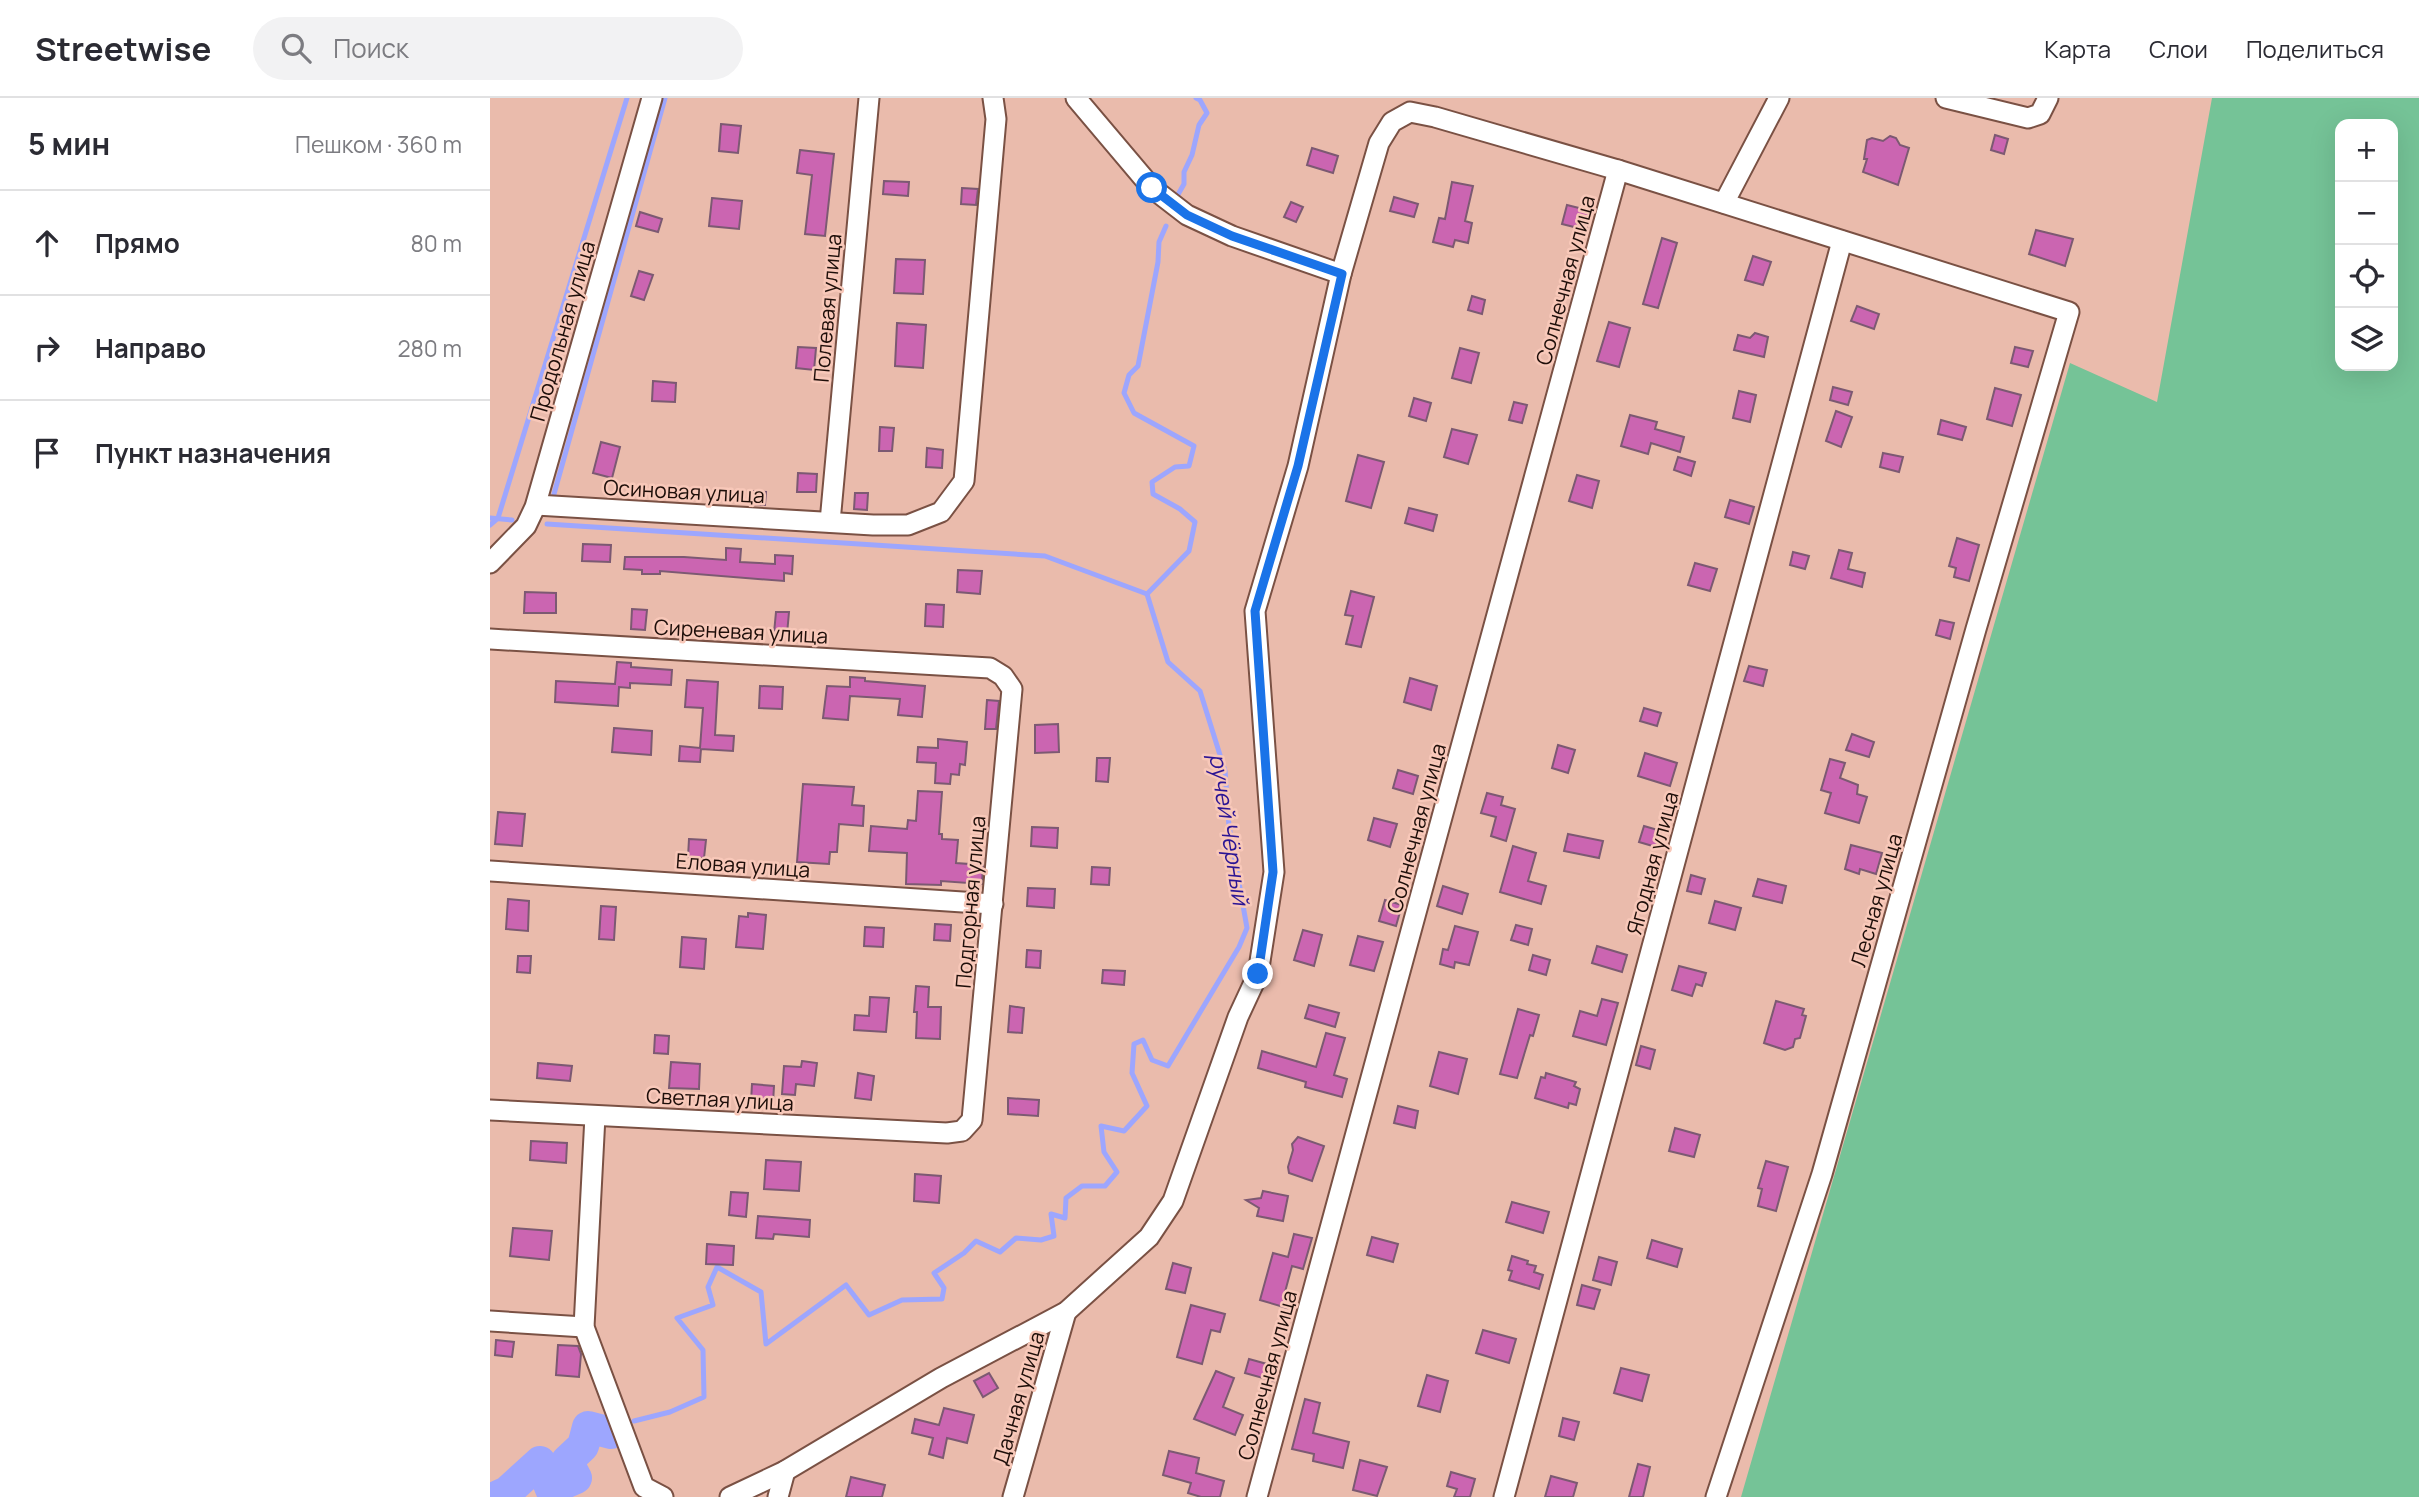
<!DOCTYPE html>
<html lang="ru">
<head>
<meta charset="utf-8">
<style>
	:root { --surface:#fff; --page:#f2f2f3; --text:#2b2b33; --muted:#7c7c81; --line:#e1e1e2 }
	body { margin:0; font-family:Manrope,sans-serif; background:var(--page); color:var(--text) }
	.controls { position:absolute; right:21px; top:21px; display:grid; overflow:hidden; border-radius:14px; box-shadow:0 7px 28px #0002 }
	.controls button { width:63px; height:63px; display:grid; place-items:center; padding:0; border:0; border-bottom:2px solid var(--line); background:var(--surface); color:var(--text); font:35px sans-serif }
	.stop { position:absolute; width:21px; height:21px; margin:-16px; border:5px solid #1a73e8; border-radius:50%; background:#fff }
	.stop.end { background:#1a73e8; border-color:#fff; box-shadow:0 2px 7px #0008 }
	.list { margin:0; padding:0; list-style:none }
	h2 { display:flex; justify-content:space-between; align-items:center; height:91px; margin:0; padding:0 28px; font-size:30px }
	h2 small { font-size:23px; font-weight:400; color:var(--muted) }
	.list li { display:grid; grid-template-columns:46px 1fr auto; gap:21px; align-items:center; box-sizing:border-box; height:105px; padding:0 28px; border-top:2px solid var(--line) }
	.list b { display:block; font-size:26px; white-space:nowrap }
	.list em { font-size:23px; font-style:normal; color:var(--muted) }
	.icon { flex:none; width:38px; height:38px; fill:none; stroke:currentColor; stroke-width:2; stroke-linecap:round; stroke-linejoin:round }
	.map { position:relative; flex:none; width:1929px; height:1399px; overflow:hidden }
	header { display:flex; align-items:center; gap:42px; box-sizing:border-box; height:98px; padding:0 35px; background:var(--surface); border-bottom:2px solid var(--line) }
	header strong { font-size:33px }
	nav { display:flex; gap:38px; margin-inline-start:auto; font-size:24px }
	.search { width:490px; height:63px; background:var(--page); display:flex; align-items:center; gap:18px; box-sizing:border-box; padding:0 24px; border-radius:38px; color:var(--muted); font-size:26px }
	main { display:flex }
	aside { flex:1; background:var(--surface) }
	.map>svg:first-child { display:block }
	.green { fill:#75c397; fill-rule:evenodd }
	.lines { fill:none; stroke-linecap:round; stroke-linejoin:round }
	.stream { stroke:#9da6fe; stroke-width:5 }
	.river { stroke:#9da6fe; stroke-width:32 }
	.building { fill:#cb65b1; stroke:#7c5972; stroke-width:2 }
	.minor-casing { stroke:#7a5144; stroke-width:23 }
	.minor { stroke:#fff; stroke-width:19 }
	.route { stroke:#1a73e8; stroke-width:9 }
	.labels { text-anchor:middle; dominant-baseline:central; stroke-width:5; stroke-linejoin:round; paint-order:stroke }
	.street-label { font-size:21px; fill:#1e0e09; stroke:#f8c8b9 }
	.water-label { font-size:23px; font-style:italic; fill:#2c1594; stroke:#f8c8b9 }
</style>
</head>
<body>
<header>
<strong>Streetwise</strong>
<div class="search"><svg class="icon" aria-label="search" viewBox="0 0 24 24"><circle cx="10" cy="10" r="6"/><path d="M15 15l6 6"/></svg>Поиск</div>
<nav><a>Карта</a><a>Слои</a><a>Поделиться</a></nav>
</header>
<main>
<aside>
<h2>5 мин<small>Пешком · 360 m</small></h2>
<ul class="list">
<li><svg class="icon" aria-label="ahead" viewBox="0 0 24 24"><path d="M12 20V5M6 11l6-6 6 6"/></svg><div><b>Прямо</b></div><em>80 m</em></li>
<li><svg class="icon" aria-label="right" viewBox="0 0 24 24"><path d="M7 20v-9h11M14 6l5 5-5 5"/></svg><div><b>Направо</b></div><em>280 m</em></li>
<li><svg class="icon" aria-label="arrive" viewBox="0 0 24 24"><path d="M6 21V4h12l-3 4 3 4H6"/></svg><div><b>Пункт назначения</b></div></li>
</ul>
</aside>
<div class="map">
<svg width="1929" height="1399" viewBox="0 0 1929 1399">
	<rect width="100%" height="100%" fill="#eabbac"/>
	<path class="green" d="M 1722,0 L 1929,0 L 1929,1399 L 1251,1399 L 1580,265 L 1667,304 ZM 1850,26 L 1903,26 L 1903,268 L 1850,268 Z"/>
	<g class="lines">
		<g class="stream">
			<polyline points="686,100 694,86 694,74 702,57 709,27 717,15 710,2 706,0"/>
			<polyline points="64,396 175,0"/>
			<polyline points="0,420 22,422"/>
			<polyline points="57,426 555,458 657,496"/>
			<polyline points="0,427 8,420 137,0"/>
			<polyline points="144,1323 180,1314 214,1299 213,1252 187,1220 223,1207 218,1189 227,1169 271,1194 276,1246 356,1187 379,1217 412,1202 452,1201 454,1190 444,1175 474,1155 486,1143 510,1154 526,1140 551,1142 564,1138 561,1116 575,1120 576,1100 592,1088 615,1088 627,1074 614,1054 611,1028 634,1033 657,1008 642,975 644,946 653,942 662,962 678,968 749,849 757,830 739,728 735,673 710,593 678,564 657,496 699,453 705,424 690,411 663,396 662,384 685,369 699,368 704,348 644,315 634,295 639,277 648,268 668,164 669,144 676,128"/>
		</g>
		<polyline class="river" points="6,1399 17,1394 50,1364 61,1391 86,1380 77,1363 93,1348 98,1329 121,1335"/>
	</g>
	<g class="building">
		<polygon points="231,26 251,28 248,55 229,53"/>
		<polygon points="1505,37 1518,41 1514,56 1501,52"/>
		<polygon points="1400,38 1406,40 1410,47 1419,50 1408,87 1373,74 1377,61 1374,61 1377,42 1382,40 1393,43"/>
		<polygon points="822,50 848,58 843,75 817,67"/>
		<polygon points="310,52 344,56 335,138 315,136 322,77 307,75"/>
		<polygon points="394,83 419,84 418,98 393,96"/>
		<polygon points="962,84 983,88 975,123 982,125 978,145 965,142 963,149 943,144 949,120 955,121"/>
		<polygon points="472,90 488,91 486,107 471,106"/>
		<polygon points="904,99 928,106 924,119 900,113"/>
		<polygon points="222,100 252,103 249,131 219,128"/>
		<polygon points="801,104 813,109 806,124 794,119"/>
		<polygon points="1077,107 1101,113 1096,132 1072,126"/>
		<polygon points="150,114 172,121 168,134 146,128"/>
		<polygon points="1546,132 1583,141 1575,168 1539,156"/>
		<polygon points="1172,140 1187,145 1168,210 1153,206"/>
		<polygon points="1263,158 1281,164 1273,187 1255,182"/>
		<polygon points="406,161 435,162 433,196 404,195"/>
		<polygon points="149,173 163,177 154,202 141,198"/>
		<polygon points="982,198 995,202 992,216 978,212"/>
		<polygon points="1367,208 1389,216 1384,231 1361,223"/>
		<polygon points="1119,224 1140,230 1129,269 1107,263"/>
		<polygon points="407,225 436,227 433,270 405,268"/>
		<polygon points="1265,235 1278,239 1274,259 1244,252 1248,237 1260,240"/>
		<polygon points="308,249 326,250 324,272 306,270"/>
		<polygon points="1525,249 1543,253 1538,269 1521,265"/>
		<polygon points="970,250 989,255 981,285 962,280"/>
		<polygon points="163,283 186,285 185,304 162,303"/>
		<polygon points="1343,289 1362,294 1358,307 1340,302"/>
		<polygon points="1505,290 1531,297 1522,328 1497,321"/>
		<polygon points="1249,293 1266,297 1260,324 1243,320"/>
		<polygon points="924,300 941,305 936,323 919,318"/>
		<polygon points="1024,304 1037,307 1032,325 1019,322"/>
		<polygon points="1346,313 1362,319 1351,349 1336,343"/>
		<polygon points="1140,317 1167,324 1165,331 1194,339 1190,354 1161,345 1158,356 1131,348"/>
		<polygon points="1451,322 1476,329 1472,342 1448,336"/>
		<polygon points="390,329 404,330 402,353 389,353"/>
		<polygon points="962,331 987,337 978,366 954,359"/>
		<polygon points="111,344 130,349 122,380 103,375"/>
		<polygon points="437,350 453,352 452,370 436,369"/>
		<polygon points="1393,355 1413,359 1409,374 1390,369"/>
		<polygon points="868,357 894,364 881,410 856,403"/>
		<polygon points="1188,359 1205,364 1201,378 1184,372"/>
		<polygon points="308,375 327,376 326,394 307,394"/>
		<polygon points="1087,377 1109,383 1102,410 1079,403"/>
		<polygon points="261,393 276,394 275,407 260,406"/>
		<polygon points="365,395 378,395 377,412 364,411"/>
		<polygon points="1240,402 1264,409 1259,426 1235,419"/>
		<polygon points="919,410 947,417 943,433 915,425"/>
		<polygon points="1467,440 1489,447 1479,483 1464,479 1466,470 1459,468"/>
		<polygon points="93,446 121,447 120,464 92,463"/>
		<polygon points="236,450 251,451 250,464 285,466 285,457 303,458 302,476 294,475 294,483 170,473 170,476 152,476 152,472 134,471 135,459 194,459 236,462"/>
		<polygon points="1349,452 1362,455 1358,471 1375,475 1372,489 1341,480"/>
		<polygon points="1303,454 1319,458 1315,471 1300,467"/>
		<polygon points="1205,465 1227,471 1220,493 1198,487"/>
		<polygon points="468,472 492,473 490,496 467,494"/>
		<polygon points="861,493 884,499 871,549 856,546 863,518 855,517"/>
		<polygon points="35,494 66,495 66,515 34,515"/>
		<polygon points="436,506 454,507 453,529 435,528"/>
		<polygon points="142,511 157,512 155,532 141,531"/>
		<polygon points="286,514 299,514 297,536 284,535"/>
		<polygon points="1450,522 1464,525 1460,541 1446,537"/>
		<polygon points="127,564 141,565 141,569 182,572 181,587 140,585 140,590 129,589 128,608 65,604 66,583 125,586"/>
		<polygon points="1259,568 1277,572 1273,588 1254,583"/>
		<polygon points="360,579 375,580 375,583 435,588 432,619 408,617 410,601 360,598 358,622 333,620 337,588 360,589"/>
		<polygon points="920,580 947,588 941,612 914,604"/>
		<polygon points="197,582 228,584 225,637 244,638 243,653 211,651 210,664 189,663 190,648 210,650 213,610 195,609"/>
		<polygon points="270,588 293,589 292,611 269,610"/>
		<polygon points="497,602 509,603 506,631 495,631"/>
		<polygon points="1154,610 1171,615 1167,628 1150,623"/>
		<polygon points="568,626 569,654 545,655 545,627"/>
		<polygon points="124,630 162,633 161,657 122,654"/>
		<polygon points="1362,636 1384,644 1379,659 1356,652"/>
		<polygon points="448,641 477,644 475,667 470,666 469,677 461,676 460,686 445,685 446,665 427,664 428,649 448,650"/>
		<polygon points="1068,647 1085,652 1078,675 1062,670"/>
		<polygon points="1155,655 1187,665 1180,688 1148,678"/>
		<polygon points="607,660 620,660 618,684 606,683"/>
		<polygon points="1340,661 1355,665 1350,680 1368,687 1367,696 1377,699 1369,725 1335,715 1341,695 1331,692"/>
		<polygon points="908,672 928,678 923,696 903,690"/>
		<polygon points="313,686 364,689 362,707 374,708 373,728 349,726 347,754 340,754 339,766 307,764"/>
		<polygon points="428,693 452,694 449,736 452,736 452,741 468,742 466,765 493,767 492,786 451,783 451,787 416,786 417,755 379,753 381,728 417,731 418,722 426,723"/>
		<polygon points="997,695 1013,699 1011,707 1025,711 1016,743 1001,738 1006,719 991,715"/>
		<polygon points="8,714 35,716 32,748 5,746"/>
		<polygon points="884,720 907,726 900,749 878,742"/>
		<polygon points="1154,728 1171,733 1166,749 1149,744"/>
		<polygon points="542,729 568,730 567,750 541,748"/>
		<polygon points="1078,736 1113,743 1109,760 1074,753"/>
		<polygon points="199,741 216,742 214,760 198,759"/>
		<polygon points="1361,747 1392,755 1386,776 1370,771 1369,776 1355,771"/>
		<polygon points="1023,748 1046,755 1038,783 1056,788 1051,806 1010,794"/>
		<polygon points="602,769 620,770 619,787 601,786"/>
		<polygon points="1201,777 1215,781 1211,796 1197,793"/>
		<polygon points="1268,781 1296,788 1292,805 1263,798"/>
		<polygon points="953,788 978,796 972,816 947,808"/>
		<polygon points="538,790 565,791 564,810 537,808"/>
		<polygon points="18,801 39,803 38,833 16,831"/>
		<polygon points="895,802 912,807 906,828 889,823"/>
		<polygon points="1225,803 1251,810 1245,832 1219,825"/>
		<polygon points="111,808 126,809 124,842 109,841"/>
		<polygon points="258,815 276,817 273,851 246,849 249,818 258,819"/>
		<polygon points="445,826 461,827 460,843 444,842"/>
		<polygon points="1026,827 1042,831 1038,847 1021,842"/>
		<polygon points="965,828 988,834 979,867 965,864 964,870 950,866 953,851 958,852"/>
		<polygon points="375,829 394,830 393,849 374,848"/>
		<polygon points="813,832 832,837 824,868 804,862"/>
		<polygon points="868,838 893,844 884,873 860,867"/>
		<polygon points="192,839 216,841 214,871 190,869"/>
		<polygon points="1107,848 1137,857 1132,874 1102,865"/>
		<polygon points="537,852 551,853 550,870 536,869"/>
		<polygon points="1043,857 1060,862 1056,877 1039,872"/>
		<polygon points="28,858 41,858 40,875 27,874"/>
		<polygon points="1189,868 1216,875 1212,888 1206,886 1202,898 1182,892"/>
		<polygon points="613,872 635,873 634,887 612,885"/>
		<polygon points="426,888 439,889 438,909 451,909 450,941 426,940 427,914 424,914"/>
		<polygon points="380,899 399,900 396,934 364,932 365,917 379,918"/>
		<polygon points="1112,901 1128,905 1116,947 1083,938 1090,913 1107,918"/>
		<polygon points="1286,903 1314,911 1312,917 1316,918 1310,940 1305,941 1303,949 1295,952 1274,945"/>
		<polygon points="819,907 849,915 845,929 815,920"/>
		<polygon points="520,908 534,910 532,935 518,934"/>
		<polygon points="1028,911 1049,917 1043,938 1040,937 1027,980 1010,976"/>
		<polygon points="836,935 855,940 844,977 857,981 852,999 815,989 816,984 768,970 772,953 826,969"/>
		<polygon points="165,937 179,938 178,956 164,955"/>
		<polygon points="1151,948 1165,952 1160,971 1146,967"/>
		<polygon points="949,954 977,961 968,996 940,988"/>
		<polygon points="312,963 327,965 324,988 306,986 305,997 292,996 294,968 311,969"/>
		<polygon points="181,964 210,966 209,991 179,990"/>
		<polygon points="48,965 82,968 80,983 47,980"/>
		<polygon points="368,975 384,978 381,1002 365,1000"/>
		<polygon points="1056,975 1086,984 1084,988 1090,991 1086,1007 1079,1005 1078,1010 1045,1000 1051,979 1055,980"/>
		<polygon points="262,986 284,988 283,1005 261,1004"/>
		<polygon points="518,1000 549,1002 548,1018 518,1016"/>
		<polygon points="908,1008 928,1013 925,1030 904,1025"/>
		<polygon points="1185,1030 1210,1037 1204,1059 1179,1053"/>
		<polygon points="808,1039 834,1048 822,1083 799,1075 798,1069 803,1052 802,1046"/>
		<polygon points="41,1043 77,1045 76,1065 40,1062"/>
		<polygon points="276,1062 311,1064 309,1093 274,1091"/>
		<polygon points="1276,1063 1298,1069 1286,1113 1268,1108 1272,1091 1268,1090"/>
		<polygon points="425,1076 451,1078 449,1105 424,1103"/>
		<polygon points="773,1093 798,1098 793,1123 767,1118 769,1110 756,1102 771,1100"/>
		<polygon points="241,1094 258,1095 256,1119 239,1117"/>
		<polygon points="1022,1104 1059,1114 1053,1135 1016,1124"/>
		<polygon points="268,1118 320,1122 319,1139 284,1136 283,1141 266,1140"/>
		<polygon points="23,1130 62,1133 59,1162 20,1158"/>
		<polygon points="804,1136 822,1140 813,1171 802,1168 795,1194 801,1195 797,1210 770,1202 783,1155 798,1159"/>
		<polygon points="882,1139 908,1146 903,1164 877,1157"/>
		<polygon points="1162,1142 1192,1151 1187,1169 1157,1160"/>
		<polygon points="217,1146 244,1148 243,1167 216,1166"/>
		<polygon points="1022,1158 1038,1163 1037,1166 1046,1168 1044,1174 1053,1177 1049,1191 1019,1182 1022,1173 1018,1172"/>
		<polygon points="1109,1159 1127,1164 1121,1187 1103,1182"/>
		<polygon points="683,1165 701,1170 695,1195 676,1191"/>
		<polygon points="1092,1187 1110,1192 1104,1211 1087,1207"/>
		<polygon points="701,1207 735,1216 730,1234 721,1232 712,1266 687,1259"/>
		<polygon points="993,1232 1026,1241 1019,1265 986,1255"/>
		<polygon points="6,1242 24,1244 22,1259 5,1257"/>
		<polygon points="68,1247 88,1248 91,1256 89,1279 66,1277"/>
		<polygon points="759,1261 788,1269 784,1283 755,1275"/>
		<polygon points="1131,1270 1159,1277 1152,1303 1124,1295"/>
		<polygon points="726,1273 744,1280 733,1309 753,1317 745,1337 704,1321"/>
		<polygon points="499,1275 508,1290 493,1299 484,1283"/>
		<polygon points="937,1277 958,1283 950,1314 928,1308"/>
		<polygon points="815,1301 830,1305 823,1335 859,1344 853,1370 823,1363 824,1356 802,1351"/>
		<polygon points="454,1310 484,1317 477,1345 457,1340 453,1360 439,1356 443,1340 422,1335 425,1321 449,1327"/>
		<polygon points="1073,1320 1089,1324 1084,1342 1069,1338"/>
		<polygon points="679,1353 709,1360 706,1375 734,1383 730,1399 711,1399 698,1395 701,1385 673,1377"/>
		<polygon points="870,1362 897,1369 887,1398 863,1392"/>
		<polygon points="1148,1366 1160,1369 1153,1399 1139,1399"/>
		<polygon points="961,1374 985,1381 980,1399 964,1399 967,1391 957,1388"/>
		<polygon points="1061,1378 1087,1385 1083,1399 1055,1399"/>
		<polygon points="361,1379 395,1387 392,1399 356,1399"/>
	</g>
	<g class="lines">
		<g class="minor-casing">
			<g id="minor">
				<polyline points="586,0 662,90 697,117 742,138 851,176"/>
				<polyline points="1456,0 1538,20 1550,16 1558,0"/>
				<polyline points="1234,105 1289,0"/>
				<polyline points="46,407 383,427 418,427 451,414 474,383 506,21 503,0"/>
				<polyline points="340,424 379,0"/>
				<polyline points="0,465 36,428 45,409 162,0"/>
				<polyline points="0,541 500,570 513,578 522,591 482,1022 472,1033 457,1035 0,1012"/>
				<polyline points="0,773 503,806"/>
				<polyline points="105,1018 94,1229 154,1389 173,1399"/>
				<polyline points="0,1223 94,1229"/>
				<polyline points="240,1399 295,1373 451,1280 576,1214 659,1139 683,1103 748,919 768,876 784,774 765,513 808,368 851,176 889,45 902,24 920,14 945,19 1128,72 1579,214 1486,531 1332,1076 1226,1399"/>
				<polyline points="288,1399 295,1373"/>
				<polyline points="523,1399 576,1214"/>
				<polyline points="767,1399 1128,72"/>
				<polyline points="1014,1399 1352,143"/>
			</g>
		</g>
		<use href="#minor" class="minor"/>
	</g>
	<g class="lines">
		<polyline class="route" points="662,90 697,117 742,138 852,176 808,368 765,513 783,774 768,876"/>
	</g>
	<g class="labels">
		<g class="street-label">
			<text transform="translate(1075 182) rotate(-75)">Солнечная улица</text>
			<text transform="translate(337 210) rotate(-85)">Полевая улица</text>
			<text transform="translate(72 233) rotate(-74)">Продольная улица</text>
			<text transform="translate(194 393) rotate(3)">Осиновая улица</text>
			<text transform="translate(251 533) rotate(3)">Сиреневая улица</text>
			<text transform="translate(926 730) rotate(-75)">Солнечная улица</text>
			<text transform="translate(1162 765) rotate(-75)">Ягодная улица</text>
			<text transform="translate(253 767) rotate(4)">Еловая улица</text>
			<text transform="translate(1386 802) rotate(-74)">Лесная улица</text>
			<text transform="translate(480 804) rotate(-85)">Подгорная улица</text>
			<text transform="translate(230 1001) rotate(3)">Светлая улица</text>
			<text transform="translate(777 1277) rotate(-75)">Солнечная улица</text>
			<text transform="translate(528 1300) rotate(-74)">Дачная улица</text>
		</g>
		<g class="water-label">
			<text transform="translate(740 731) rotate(81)">ручей Чёрный</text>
		</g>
	</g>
</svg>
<div class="controls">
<button>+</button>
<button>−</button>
<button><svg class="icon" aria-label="locate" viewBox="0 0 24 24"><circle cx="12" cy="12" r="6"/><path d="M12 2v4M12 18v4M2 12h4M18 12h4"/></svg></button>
<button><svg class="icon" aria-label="layers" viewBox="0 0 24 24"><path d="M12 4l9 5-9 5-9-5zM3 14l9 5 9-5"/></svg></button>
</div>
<div class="stop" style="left:662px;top:90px"></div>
<div class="stop end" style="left:768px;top:876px"></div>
</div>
</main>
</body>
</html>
